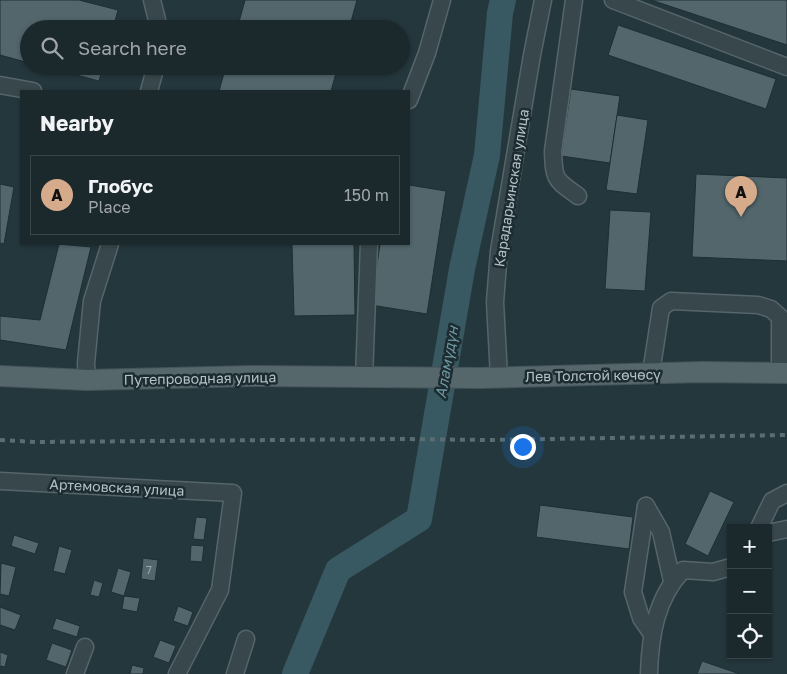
<!DOCTYPE html>
<html lang="en">
<head>
<meta charset="utf-8">
<style>
	:root { --surface:#1b292d; --page:#243135; --text:#f1f3f6; --muted:#a0a6aa; --line:#394549; --accent:#d6ab8b }
	body { margin:0; font-family:"Golos Text",sans-serif; background:var(--page); color:var(--text) }
	.controls { position:absolute; right:15px; bottom:15px; display:grid; overflow:hidden; border-radius:0px; box-shadow:0 1px 4px #0004 }
	.controls button { width:45px; height:45px; display:grid; place-items:center; padding:0; border:0; border-bottom:1px solid var(--line); background:var(--surface); color:var(--text); font:25px sans-serif }
	.you { position:absolute; left:522px; top:446px; width:18px; height:18px; margin:-12px; border:4px solid #fff; border-radius:50%; background:#1a73e8; box-shadow:0 0 0 8px #1a73e833 }
	.badge { display:grid; place-items:center; width:32px; height:32px; border-radius:50%; background:var(--accent); color:#111; font-size:16px; font-weight:700 }
	.pin { position:absolute; translate:-50% -41px; filter:drop-shadow(0 1px 2px #0008) }
	.pin::after { content:''; position:absolute; top:26px; width:18px; height:15px; background:inherit; clip-path:polygon(0 0,100% 0,50% 100%) }
	.list { margin:0; padding:0; list-style:none }
	h2 { display:flex; justify-content:space-between; align-items:center; height:65px; margin:0; padding:0 20px; font-size:21px }
	h2 small { font-size:16px; font-weight:400; color:var(--muted) }
	.list li { display:grid; grid-template-columns:32px 1fr auto; gap:15px; align-items:center; box-sizing:border-box; height:80px; margin:0 10px 10px; padding:0 10px; border:1px solid var(--line); border-radius:0px }
	.list b { display:block; font-size:19px; white-space:nowrap }
	.list p { margin:0; font-size:16px; white-space:nowrap; color:var(--muted) }
	.list em { font-size:16px; font-style:normal; color:var(--muted) }
	.icon { flex:none; width:28px; height:28px; fill:none; stroke:currentColor; stroke-width:2; stroke-linecap:round; stroke-linejoin:round }
	.map { position:relative; flex:none; width:787px; height:674px; overflow:hidden }
	.search { position:absolute; background:var(--surface); box-shadow:0 1px 4px #0004; left:20px; top:20px; width:390px; height:55px; display:flex; align-items:center; gap:12px; box-sizing:border-box; padding:0 18px; border-radius:28px; color:var(--muted); font-size:19px }
	.panel { position:absolute; background:var(--surface); box-shadow:0 1px 4px #0004; left:20px; top:90px; width:390px; height:155px; border-radius:0px }
	.map>svg:first-child { display:block }
	.lines { fill:none; stroke-linecap:round; stroke-linejoin:round }
	.river { stroke:#395962; stroke-width:26 }
	.building { fill:#52666c; stroke:#1f2e33 }
	.minor-casing { stroke:#56656a; stroke-width:19 }
	.major-casing { stroke:#445358; stroke-width:22 }
	.minor { stroke:#38474c; stroke-width:16 }
	.major { stroke:#56676c; stroke-width:20 }
	.rail { stroke:#5a6d73; stroke-width:4; stroke-dasharray:5 5; stroke-linecap:butt }
	.labels { text-anchor:middle; dominant-baseline:central; stroke-width:5; stroke-linejoin:round; paint-order:stroke }
	.number-label { font-size:11px; fill:#9cabb0 }
	.street-label { font-size:14px; fill:#b4c2c7; stroke:#1d2c31 }
	.water-label { font-size:15px; font-style:italic; fill:#6e99a5; stroke:#1d2c31 }
</style>
</head>
<body>
<div class="map">
<svg width="787" height="674" viewBox="0 0 787 674">
	<rect width="100%" height="100%" fill="#24373c"/>
	<g class="lines">
		<polyline class="river" points="295,674 338,570 419,519 462,269 487,155 500,13 503,0"/>
	</g>
	<g class="building">
		<polygon points="0,0 79,0 118,10 113,29 29,29 29,63 0,55"/>
		<polygon points="245,0 357,0 349,29 237,29"/>
		<polygon points="651,0 787,0 787,45"/>
		<polygon points="618,25 776,79 766,109 608,55"/>
		<polygon points="42,66 103,66 99,81"/>
		<polygon points="226,66 338,66 331,91 219,91"/>
		<polygon points="571,89 620,96 610,163 561,156"/>
		<polygon points="617,115 648,120 637,194 606,190"/>
		<polygon points="696,174 787,178 787,261 692,257"/>
		<polygon points="0,184 14,187 4,244 0,243"/>
		<polygon points="409,185 446,191 427,314 371,305 380,244 409,244"/>
		<polygon points="610,210 651,212 645,291 605,289"/>
		<polygon points="59,244 91,247 66,350 0,340 0,316 40,320"/>
		<polygon points="292,244 354,244 355,315 294,316"/>
		<polygon points="710,491 734,502 708,556 685,544"/>
		<polygon points="540,505 633,517 629,549 536,537"/>
		<polygon points="196,517 207,518 204,540 193,539"/>
		<polygon points="14,535 39,543 35,554 11,546"/>
		<polygon points="191,545 204,546 202,562 190,561"/>
		<polygon points="59,546 72,550 65,574 53,571"/>
		<polygon points="143,558 158,560 155,581 141,579"/>
		<polygon points="1,563 16,567 9,596 0,594"/>
		<polygon points="118,568 131,572 124,596 111,592"/>
		<polygon points="94,580 103,583 99,597 90,595"/>
		<polygon points="124,596 140,598 137,612 122,609"/>
		<polygon points="178,606 193,612 188,626 173,621"/>
		<polygon points="0,607 21,615 15,630 0,625"/>
		<polygon points="56,618 80,626 77,637 52,629"/>
		<polygon points="160,640 176,646 169,663 153,657"/>
		<polygon points="52,643 72,650 66,667 46,660"/>
		<polygon points="0,652 8,655 5,667 0,666"/>
		<polygon points="702,661 740,674 697,674"/>
		<polygon points="132,665 144,668 143,674 130,674"/>
	</g>
	<g class="lines">
		<g class="minor-casing">
			<g id="minor">
				<polyline points="152,0 157,20 157,29"/>
				<path d="M 574,0 L 553,151 C 554,181 555,179 578,196"/>
				<polyline points="613,0 787,67"/>
				<polyline points="0,85 33,91"/>
				<polyline points="149,91 156,66"/>
				<polyline points="409,100 427,53 442,0"/>
				<polyline points="651,373 661,308 671,301 758,305 771,309 780,317 780,373"/>
				<polyline points="499,377 495,302 499,251 532,55 543,0"/>
				<polyline points="364,378 369,244"/>
				<polyline points="87,380 86,363 92,301 110,244"/>
				<polyline points="0,481 233,493 220,590 177,674"/>
				<polyline points="646,506 633,592 641,618 652,634"/>
				<polyline points="646,506 661,532 672,581"/>
				<polyline points="759,528 772,501 787,493"/>
				<polyline points="768,533 787,529"/>
				<polyline points="75,674 85,647"/>
				<polyline points="235,674 246,639"/>
				<path d="M 649,674 C 650,636 656,598 683,570 L 713,572 L 731,567"/>
			</g>
		</g>
		<g class="major-casing">
			<polyline id="major" points="0,376 87,380 252,376 480,378 702,372 787,373"/>
		</g>
		<use href="#minor" class="minor"/>
		<use href="#major" class="major"/>
		<polyline class="rail" points="0,440 36,442 399,439 488,440 787,435"/>
	</g>
	<g class="labels">
		<g class="number-label">
			<text x="149" y="569">7</text>
		</g>
		<g class="street-label">
			<text transform="translate(511 188) rotate(-81)">Карадарьинская улица</text>
			<text transform="translate(593 375) rotate(-1)">Лев Толстой көчөсү</text>
			<text transform="translate(200 378) rotate(-1)">Путепроводная улица</text>
			<text transform="translate(117 487) rotate(3)">Артемовская улица</text>
		</g>
		<g class="water-label">
			<text transform="translate(446 362) rotate(-80)">Аламүдүн</text>
		</g>
	</g>
</svg>
<div class="controls">
<button>+</button>
<button>−</button>
<button><svg class="icon" aria-label="locate" viewBox="0 0 24 24"><circle cx="12" cy="12" r="6"/><path d="M12 2v4M12 18v4M2 12h4M18 12h4"/></svg></button>
</div>
<div class="you"></div>
<div class="pin badge" style="left:741px;top:217px">A</div>
<div class="search"><svg class="icon" aria-label="search" viewBox="0 0 24 24"><circle cx="10" cy="10" r="6"/><path d="M15 15l6 6"/></svg>Search here</div>
<section class="panel">
<h2>Nearby<small></small></h2>
<ul class="list">
<li><span class="badge">A</span><div><b>Глобус</b><p>Place</p></div><em>150 m</em></li>
</ul>
</section>
</div>
</body>
</html>
